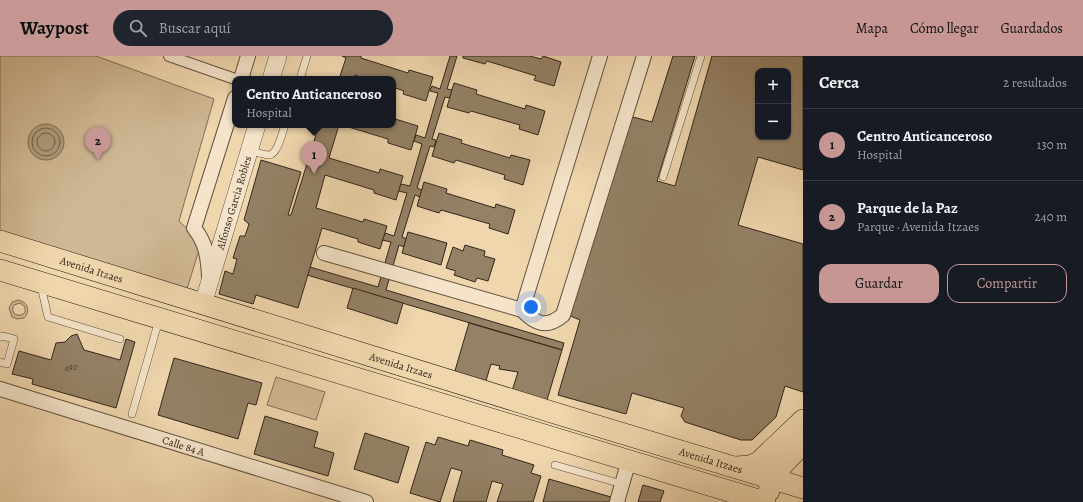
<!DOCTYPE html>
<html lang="es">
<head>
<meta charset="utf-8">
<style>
	:root { --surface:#171b24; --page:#20242c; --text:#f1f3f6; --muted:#9ea1a6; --line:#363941; --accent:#c59692 }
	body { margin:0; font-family:Alegreya,serif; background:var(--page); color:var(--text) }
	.controls { position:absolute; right:12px; top:12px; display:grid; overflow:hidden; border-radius:8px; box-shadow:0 1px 3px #0004 }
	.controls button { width:36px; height:36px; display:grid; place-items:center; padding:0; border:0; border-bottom:1px solid var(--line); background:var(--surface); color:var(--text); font:20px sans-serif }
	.you { position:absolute; left:531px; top:251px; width:14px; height:14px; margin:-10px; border:3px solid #fff; border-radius:50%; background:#1a73e8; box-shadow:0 0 0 6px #1a73e833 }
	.badge { display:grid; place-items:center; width:26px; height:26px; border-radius:50%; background:var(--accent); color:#111; font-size:13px; font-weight:700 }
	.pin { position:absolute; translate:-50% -33px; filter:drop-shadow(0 1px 2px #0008) }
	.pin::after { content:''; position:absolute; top:21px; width:14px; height:12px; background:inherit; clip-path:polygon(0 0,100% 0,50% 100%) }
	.popup { position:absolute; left:232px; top:20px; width:164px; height:52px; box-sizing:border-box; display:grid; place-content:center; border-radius:8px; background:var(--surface); filter:drop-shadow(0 1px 3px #0005); font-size:13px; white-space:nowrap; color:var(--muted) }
	.popup b { font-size:15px; color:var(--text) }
	.popup::after { content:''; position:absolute; left:50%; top:100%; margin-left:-8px; border:8px solid transparent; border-top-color:var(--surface) }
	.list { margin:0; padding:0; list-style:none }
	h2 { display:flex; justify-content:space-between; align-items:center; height:52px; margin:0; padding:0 16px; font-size:17px }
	h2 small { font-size:13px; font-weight:400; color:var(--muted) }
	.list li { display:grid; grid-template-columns:26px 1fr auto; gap:12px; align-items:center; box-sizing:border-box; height:72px; padding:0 16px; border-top:1px solid var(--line) }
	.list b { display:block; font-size:15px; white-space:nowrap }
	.list p { margin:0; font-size:13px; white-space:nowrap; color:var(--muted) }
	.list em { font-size:13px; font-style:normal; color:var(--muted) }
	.actions { display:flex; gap:8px; padding:12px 16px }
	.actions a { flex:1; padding:9px 0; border:1px solid var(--accent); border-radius:12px; text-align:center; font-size:14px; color:var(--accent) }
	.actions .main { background:var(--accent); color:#111 }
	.icon { flex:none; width:22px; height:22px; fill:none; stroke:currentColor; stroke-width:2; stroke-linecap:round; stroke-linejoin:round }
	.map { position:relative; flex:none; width:803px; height:446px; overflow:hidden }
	header { display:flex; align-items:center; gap:24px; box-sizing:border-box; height:56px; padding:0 20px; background:var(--accent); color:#111 }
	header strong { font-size:19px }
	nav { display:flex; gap:22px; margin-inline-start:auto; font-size:14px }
	.search { width:280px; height:36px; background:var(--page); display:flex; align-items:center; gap:10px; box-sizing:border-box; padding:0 14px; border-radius:22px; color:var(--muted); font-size:15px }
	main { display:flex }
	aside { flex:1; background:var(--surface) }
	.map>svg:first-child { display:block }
	.green { fill:#cfb894; stroke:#806e57; fill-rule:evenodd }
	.water { fill:#af9a7b; stroke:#7d6b54 }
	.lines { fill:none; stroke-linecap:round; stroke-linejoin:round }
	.shore { stroke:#70604a; stroke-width:1 }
	.building { fill:#948166; stroke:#32251a; fill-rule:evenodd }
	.service-casing { stroke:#61513f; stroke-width:8 }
	.pedestrian-casing { stroke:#61513f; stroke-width:12 }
	.minor-casing { stroke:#61513f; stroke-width:16 }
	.tertiary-casing { stroke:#61513f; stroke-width:18 }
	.primary-casing { stroke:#32251a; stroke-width:22 }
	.service { stroke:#f5e4ca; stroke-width:7 }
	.pedestrian { stroke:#f5e4ca; stroke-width:10 }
	.minor { stroke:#f5e4ca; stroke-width:14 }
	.tertiary { stroke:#f5e4ca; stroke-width:17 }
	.primary { stroke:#efd6ad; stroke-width:21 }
	.labels { text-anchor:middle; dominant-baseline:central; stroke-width:3.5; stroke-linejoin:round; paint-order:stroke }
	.number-label { font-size:9px; fill:#4a3c2d }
	.street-label { font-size:11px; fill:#32251a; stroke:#f5e4ca }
</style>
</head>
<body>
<header>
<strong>Waypost</strong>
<div class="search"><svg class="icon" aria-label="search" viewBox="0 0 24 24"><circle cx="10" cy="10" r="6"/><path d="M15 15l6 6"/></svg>Buscar aquí</div>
<nav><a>Mapa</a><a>Cómo llegar</a><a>Guardados</a></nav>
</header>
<main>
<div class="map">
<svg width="803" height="446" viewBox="0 0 803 446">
	<rect width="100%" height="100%" fill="#efd6ad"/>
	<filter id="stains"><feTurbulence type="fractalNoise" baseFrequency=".005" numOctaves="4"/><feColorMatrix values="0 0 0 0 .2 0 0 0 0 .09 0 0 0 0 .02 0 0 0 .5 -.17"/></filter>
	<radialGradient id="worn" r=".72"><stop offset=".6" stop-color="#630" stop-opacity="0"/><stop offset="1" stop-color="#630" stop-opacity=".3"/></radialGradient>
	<g class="green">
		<polygon points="0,0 96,0 214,43 179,165 197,182 200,191 186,236 0,179"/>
		<path d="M 18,244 C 28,246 31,255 24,262 L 17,263 L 12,261 L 9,252 L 12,246 ZM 20,247 L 25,251 L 25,256 L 22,259 L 17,259 C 12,257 12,253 14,249 Z"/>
		<polygon points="276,321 325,336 316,364 267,349"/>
	</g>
	<circle class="water" cx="46" cy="86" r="18"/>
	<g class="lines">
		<g class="shore">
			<circle cx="46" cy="86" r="14"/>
			<circle cx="46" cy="86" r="9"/>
		</g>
	</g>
	<g class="building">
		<polygon points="342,0 361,0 361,2 408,17 409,14 433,21 426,45 403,38 404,35 393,31 393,23 366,23 355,19 354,23 339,23 346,2"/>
		<polygon points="450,0 457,0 447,33 452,34 450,42 445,41 432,83 436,84 434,91 430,90 417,132 422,134 420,141 415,139 402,181 407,183 404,191 399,189 386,234 564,287 562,294 307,219 310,211 378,231 391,186 382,184 385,177 394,180 407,137 398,135 401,128 410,130 422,88 414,85 416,79 425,82 438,37 430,35 432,30 440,33"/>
		<polygon points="463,0 530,0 541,3 543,0 561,6 554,30 534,24 536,20 487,5 485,8 463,2"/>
		<path d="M 673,0 L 695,0 L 657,125 L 675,130 L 712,0 L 803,0 L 803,114 L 758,101 L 738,169 L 803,188 L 803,336 L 785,330 L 776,361 L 752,384 L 741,384 L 685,366 L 681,360 L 684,352 L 632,337 L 626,358 L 558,339 L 580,264 L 568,259 L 629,60 L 652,66 ZM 758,15 L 788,15 L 788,81 L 758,81 Z"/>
		<polygon points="454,27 477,34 476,38 525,53 526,49 545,55 538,79 519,73 520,69 471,55 469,57 447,51"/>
		<polygon points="395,63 418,70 411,94 388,87 388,83 342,69 393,69"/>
		<polygon points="319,69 339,69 329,102 379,117 380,113 403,120 396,144 374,137 374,134 325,119 316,152 363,166 364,163 387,170 380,193 358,186 358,183 322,172 298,252 256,239 253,248 219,238 225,215 233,218 237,203 233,202 240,180 245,180 249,168 244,164 261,104 301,116 288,159 291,159"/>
		<polygon points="439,77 462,84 461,87 510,102 511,99 530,104 523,129 504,123 505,119 456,104 454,107 432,100"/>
		<polygon points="424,126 447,133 446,137 495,152 496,148 515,154 508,178 489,172 490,168 441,154 439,157 417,150"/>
		<polygon points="408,176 447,187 441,209 402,197"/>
		<polygon points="465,189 485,195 484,200 495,203 488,225 477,222 475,226 454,219 456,215 446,212 453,191 463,195"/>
		<polygon points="353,232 403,247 397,268 347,252"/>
		<polygon points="469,267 562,294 547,344 512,335 518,316 499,313 500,310 491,308 485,328 454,318"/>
		<polygon points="77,278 84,294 120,304 126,283 135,286 116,352 32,328 33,323 12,318 19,295 51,304 56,287 65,286 71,280"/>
		<polygon points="174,302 262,327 256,349 248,347 238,383 158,359"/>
		<polygon points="265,360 318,376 314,391 334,397 328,420 254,398"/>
		<polygon points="365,377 409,391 398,427 354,413"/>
		<polygon points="438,381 468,390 470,384 503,394 502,399 534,409 531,417 541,420 533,446 497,446 503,428 492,425 486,446 453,446 462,415 451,412 440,446 410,437 426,386 435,389"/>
		<polygon points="549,423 611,441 609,446 543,446"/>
		<polygon points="643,429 664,435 660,446 638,446"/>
	</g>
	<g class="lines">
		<g class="service-casing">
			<g id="service">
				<polyline points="300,23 307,0"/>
				<path d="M 250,94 C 256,96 263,99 269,99 C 278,98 282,77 285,69"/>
				<polyline points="663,121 701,0"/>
				<polyline points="41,230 48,261 120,283"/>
				<polyline points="0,281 2,280 14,283 7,308 0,306"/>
				<polyline points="132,358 159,264"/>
				<polyline points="555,409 622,428"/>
			</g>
		</g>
		<g class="pedestrian-casing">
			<polyline id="pedestrian" points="169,0 235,23"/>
		</g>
		<g class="minor-casing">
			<g id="minor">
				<polyline points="241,23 248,0"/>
				<path d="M 324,197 L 522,254 C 536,268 546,273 563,259 L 644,0"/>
				<path d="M 209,220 C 208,201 206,187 194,172 L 235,42"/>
				<polyline points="522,254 600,0"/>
				<path id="s1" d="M 0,333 L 366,446"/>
				<polyline points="617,446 629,404"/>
			</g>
		</g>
		<g class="tertiary-casing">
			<g id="tertiary">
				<polyline points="271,23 278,0"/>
				<path id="s2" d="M 203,248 L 257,69"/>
			</g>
		</g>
		<g class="primary-casing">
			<g id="primary">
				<path id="s3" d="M 0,185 L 558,358 L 803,432"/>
				<polyline points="0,214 765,446"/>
				<polyline points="736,411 750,410 759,406 803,364"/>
				<path d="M 769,435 C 773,415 789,402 803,388"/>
			</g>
		</g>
		<use href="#service" class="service"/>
		<use href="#pedestrian" class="pedestrian"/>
		<use href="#minor" class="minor"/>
		<use href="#tertiary" class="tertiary"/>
		<use href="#primary" class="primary"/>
	</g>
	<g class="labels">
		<g class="number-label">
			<text x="71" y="311">490</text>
		</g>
		<g class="street-label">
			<text stroke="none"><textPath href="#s2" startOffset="106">Alfonso Garcia Robles</textPath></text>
			<text stroke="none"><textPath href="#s3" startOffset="96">Avenida Itzaes</textPath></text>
			<text stroke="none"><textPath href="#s3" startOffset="420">Avenida Itzaes</textPath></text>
			<text stroke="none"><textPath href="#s1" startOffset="192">Calle 84 A</textPath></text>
			<text stroke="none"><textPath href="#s3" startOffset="744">Avenida Itzaes</textPath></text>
		</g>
	</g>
	<rect width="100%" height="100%" filter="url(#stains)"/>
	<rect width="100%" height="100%" fill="url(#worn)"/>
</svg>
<div class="controls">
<button>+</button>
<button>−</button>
</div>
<div class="you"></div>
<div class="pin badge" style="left:314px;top:118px">1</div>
<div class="popup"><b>Centro Anticanceroso</b>Hospital</div>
<div class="pin badge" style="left:98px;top:104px">2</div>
</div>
<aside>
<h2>Cerca<small>2 resultados</small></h2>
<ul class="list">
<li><span class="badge">1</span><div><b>Centro Anticanceroso</b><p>Hospital</p></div><em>130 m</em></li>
<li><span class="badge">2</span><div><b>Parque de la Paz</b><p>Parque · Avenida Itzaes</p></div><em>240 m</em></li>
</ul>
<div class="actions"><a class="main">Guardar</a><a>Compartir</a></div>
</aside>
</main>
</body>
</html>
